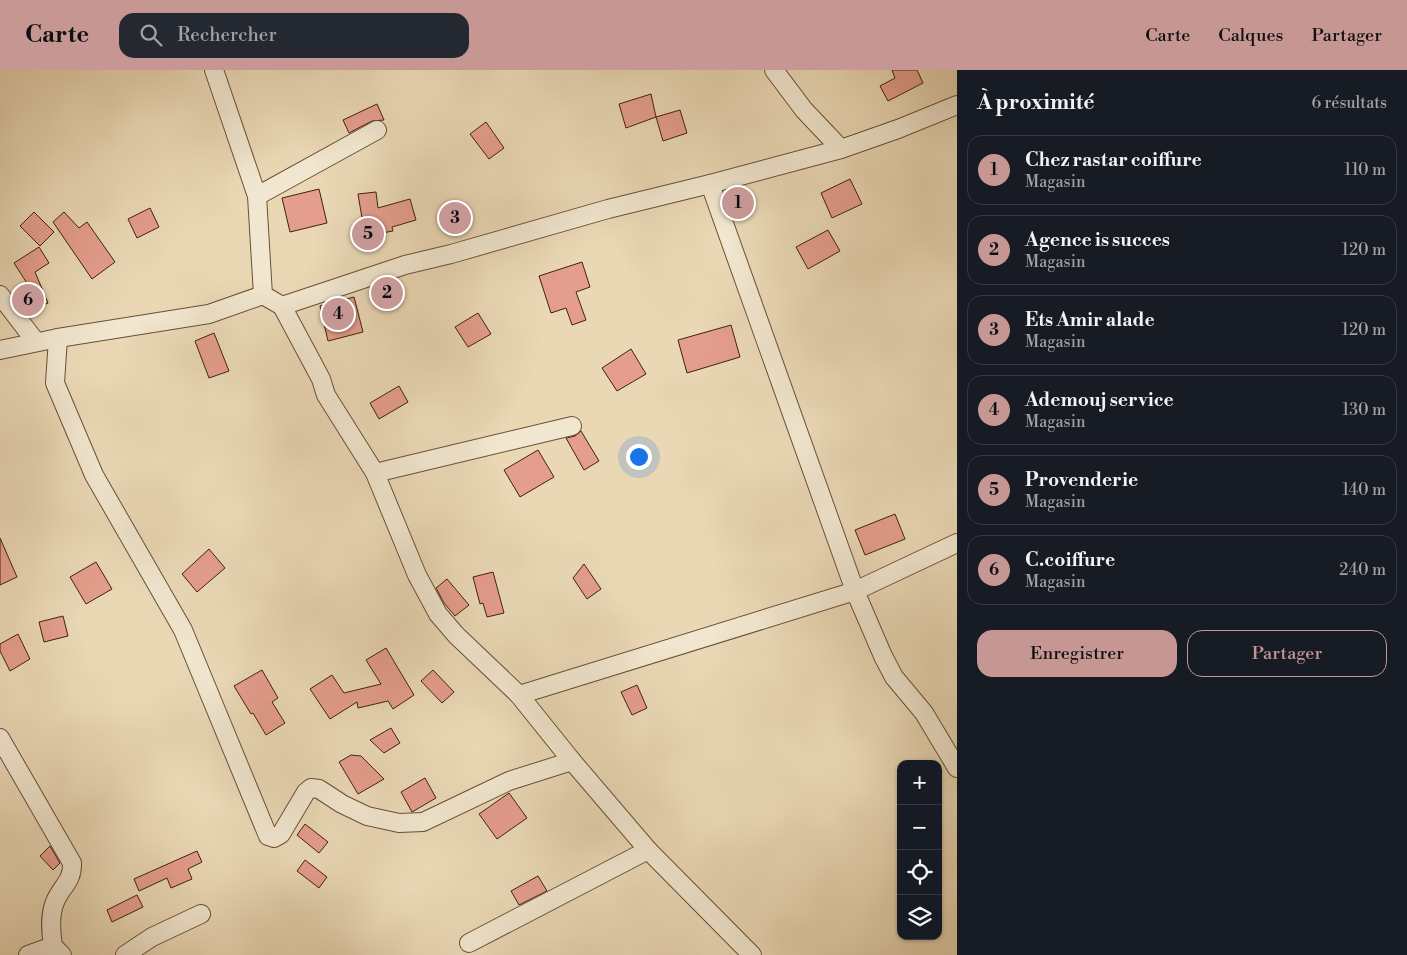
<!DOCTYPE html>
<html lang="fr">
<head>
<meta charset="utf-8">
<style>
	:root { --surface:#171b24; --page:#242831; --text:#f1f3f6; --muted:#9ea1a6; --line:#363941; --accent:#c59692 }
	body { margin:0; font-family:"Libre Bodoni",serif; background:var(--page); color:var(--text) }
	.controls { position:absolute; right:15px; bottom:15px; display:grid; overflow:hidden; border-radius:10px; box-shadow:0 1px 4px #0004 }
	.controls button { width:45px; height:45px; display:grid; place-items:center; padding:0; border:0; border-bottom:1px solid var(--line); background:var(--surface); color:var(--text); font:25px sans-serif }
	.you { position:absolute; left:638px; top:386px; width:18px; height:18px; margin:-12px; border:4px solid #fff; border-radius:50%; background:#1a73e8; box-shadow:0 0 0 8px #1a73e833 }
	.badge { display:grid; place-items:center; width:32px; height:32px; border-radius:50%; background:var(--accent); color:#111; font-size:16px; font-weight:700 }
	.pin { position:absolute; translate:-50% -50%; border:2px solid #fff; box-shadow:0 1px 5px #0006 }
	.list { margin:0; padding:0; list-style:none }
	h2 { display:flex; justify-content:space-between; align-items:center; height:65px; margin:0; padding:0 20px; font-size:21px }
	h2 small { font-size:16px; font-weight:400; color:var(--muted) }
	.list li { display:grid; grid-template-columns:32px 1fr auto; gap:15px; align-items:center; box-sizing:border-box; height:70px; margin:0 10px 10px; padding:0 10px; border:1px solid var(--line); border-radius:15px }
	.list b { display:block; font-size:19px; white-space:nowrap }
	.list p { margin:0; font-size:16px; white-space:nowrap; color:var(--muted) }
	.list em { font-size:16px; font-style:normal; color:var(--muted) }
	.actions { display:flex; gap:10px; padding:15px 20px }
	.actions a { flex:1; padding:11px 0; border:1px solid var(--accent); border-radius:15px; text-align:center; font-size:18px; color:var(--accent) }
	.actions .main { background:var(--accent); color:#111 }
	.icon { flex:none; width:28px; height:28px; fill:none; stroke:currentColor; stroke-width:2; stroke-linecap:round; stroke-linejoin:round }
	.map { position:relative; flex:none; width:957px; height:885px; overflow:hidden }
	header { display:flex; align-items:center; gap:30px; box-sizing:border-box; height:70px; padding:0 25px; background:var(--accent); color:#111 }
	header strong { font-size:24px }
	nav { display:flex; gap:28px; margin-inline-start:auto; font-size:18px }
	.search { width:350px; height:45px; background:var(--page); display:flex; align-items:center; gap:12px; box-sizing:border-box; padding:0 18px; border-radius:15px; color:var(--muted); font-size:19px }
	main { display:flex }
	aside { flex:1; background:var(--surface) }
	.map>svg:first-child { display:block }
	.building { fill:#e59e8d; stroke:#3e220b }
	.lines { fill:none; stroke-linecap:round; stroke-linejoin:round }
	.minor-casing { stroke:#695036; stroke-width:20 }
	.minor { stroke:#f1e6cf; stroke-width:18 }
</style>
</head>
<body>
<header>
<strong>Carte</strong>
<div class="search"><svg class="icon" aria-label="search" viewBox="0 0 24 24"><circle cx="10" cy="10" r="6"/><path d="M15 15l6 6"/></svg>Rechercher</div>
<nav><a>Carte</a><a>Calques</a><a>Partager</a></nav>
</header>
<main>
<div class="map">
<svg width="957" height="885" viewBox="0 0 957 885">
	<rect width="100%" height="100%" fill="#ead8b5"/>
	<filter id="stains"><feTurbulence type="fractalNoise" baseFrequency=".004" numOctaves="4"/><feColorMatrix values="0 0 0 0 .2 0 0 0 0 .09 0 0 0 0 .02 0 0 0 .5 -.17"/></filter>
	<radialGradient id="worn" r=".72"><stop offset=".6" stop-color="#630" stop-opacity="0"/><stop offset="1" stop-color="#630" stop-opacity=".3"/></radialGradient>
	<g class="building">
		<polygon points="892,0 917,0 923,13 888,31 880,16 895,8"/>
		<polygon points="651,24 656,47 626,58 619,34"/>
		<polygon points="377,34 384,50 372,51 349,63 343,50"/>
		<polygon points="680,40 687,63 663,71 656,47"/>
		<polygon points="486,52 504,78 489,89 470,64"/>
		<polygon points="850,109 862,134 832,148 821,123"/>
		<polygon points="319,119 327,153 290,162 282,128"/>
		<polygon points="376,122 378,138 410,129 416,150 392,157 393,161 365,166 358,124"/>
		<polygon points="150,138 159,157 137,168 128,149"/>
		<polygon points="34,142 54,162 40,176 20,156"/>
		<polygon points="64,142 79,158 87,152 115,192 92,209 53,152"/>
		<polygon points="828,160 840,181 808,199 796,177"/>
		<polygon points="39,177 49,193 35,202 48,233 33,239 25,221 30,218 14,193"/>
		<polygon points="582,192 590,217 576,222 586,250 572,255 566,238 551,243 539,206"/>
		<polygon points="354,227 363,262 328,271 320,236"/>
		<polygon points="478,243 491,264 468,277 455,257"/>
		<polygon points="731,255 740,287 687,303 678,270"/>
		<polygon points="214,263 229,301 209,308 195,271"/>
		<polygon points="631,279 646,304 617,321 602,298"/>
		<polygon points="399,316 408,332 379,349 370,333"/>
		<polygon points="581,361 599,391 584,400 566,368 575,366"/>
		<polygon points="538,380 554,407 520,427 504,400"/>
		<polygon points="895,444 905,469 865,485 855,460"/>
		<polygon points="0,468 17,507 0,515"/>
		<polygon points="209,479 225,498 197,522 182,504"/>
		<polygon points="96,492 112,519 86,534 70,507"/>
		<polygon points="584,494 601,519 587,529 573,508"/>
		<polygon points="493,502 504,543 487,547 483,533 480,534 473,507"/>
		<polygon points="447,509 469,535 455,546 444,533 436,518"/>
		<polygon points="63,546 68,566 44,572 39,552"/>
		<polygon points="18,564 30,589 10,601 0,581 0,574"/>
		<polygon points="386,578 414,625 393,639 388,631 358,638 357,632 330,649 310,619 332,605 344,623 381,614 366,590"/>
		<polygon points="262,600 278,628 272,632 285,653 266,665 253,643 251,644 234,616"/>
		<polygon points="433,600 454,622 442,633 421,611"/>
		<polygon points="637,615 647,638 632,645 621,622"/>
		<polygon points="391,658 400,673 384,683 370,670"/>
		<polygon points="351,685 361,686 384,709 358,724 339,692"/>
		<polygon points="425,708 436,728 412,742 401,722"/>
		<polygon points="509,723 527,748 497,769 479,744"/>
		<polygon points="305,754 328,772 319,783 297,765"/>
		<polygon points="50,776 60,793 53,800 40,786"/>
		<polygon points="197,781 202,792 188,799 192,809 171,818 167,808 139,821 134,809"/>
		<polygon points="305,790 327,807 319,818 297,801"/>
		<polygon points="538,806 547,821 519,835 511,821"/>
		<polygon points="137,825 143,837 112,852 107,840"/>
	</g>
	<g class="lines">
		<g class="minor-casing">
			<g id="minor">
				<polyline points="214,0 257,126 263,225"/>
				<polyline points="774,0 804,40 841,79"/>
				<polyline points="710,114 855,521 883,586 894,607 924,643 957,698"/>
				<polyline points="257,126 377,60"/>
				<polyline points="0,225 36,272"/>
				<polyline points="282,236 321,309 326,325 375,403 417,505 438,544 456,565 519,625 572,691 648,780 752,885"/>
				<polyline points="58,268 55,313 94,405 183,560 268,766 274,768 281,764 306,722 311,718 319,719 342,734 367,746 399,753 423,752 509,711 572,691"/>
				<polyline points="0,280 58,268 209,244 263,225 282,236 405,195 451,184 608,139 710,114 841,79 898,59 957,35"/>
				<polyline points="375,403 572,356"/>
				<polyline points="519,625 855,521 957,473"/>
				<path d="M 0,668 L 72,793 C 73,812 61,816 55,832 C 49,846 51,863 53,876 L 62,885"/>
				<polyline points="469,873 648,780"/>
				<polyline points="28,885 53,876"/>
				<polyline points="125,885 152,867 201,844"/>
			</g>
		</g>
		<use href="#minor" class="minor"/>
	</g>
	<rect width="100%" height="100%" filter="url(#stains)"/>
	<rect width="100%" height="100%" fill="url(#worn)"/>
</svg>
<div class="controls">
<button>+</button>
<button>−</button>
<button><svg class="icon" aria-label="locate" viewBox="0 0 24 24"><circle cx="12" cy="12" r="6"/><path d="M12 2v4M12 18v4M2 12h4M18 12h4"/></svg></button>
<button><svg class="icon" aria-label="layers" viewBox="0 0 24 24"><path d="M12 4l9 5-9 5-9-5zM3 14l9 5 9-5"/></svg></button>
</div>
<div class="you"></div>
<div class="pin badge" style="left:738px;top:133px">1</div>
<div class="pin badge" style="left:387px;top:223px">2</div>
<div class="pin badge" style="left:455px;top:148px">3</div>
<div class="pin badge" style="left:338px;top:244px">4</div>
<div class="pin badge" style="left:368px;top:164px">5</div>
<div class="pin badge" style="left:28px;top:230px">6</div>
</div>
<aside>
<h2>À proximité<small>6 résultats</small></h2>
<ul class="list">
<li><span class="badge">1</span><div><b>Chez rastar coiffure</b><p>Magasin</p></div><em>110 m</em></li>
<li><span class="badge">2</span><div><b>Agence is succes</b><p>Magasin</p></div><em>120 m</em></li>
<li><span class="badge">3</span><div><b>Ets Amir alade</b><p>Magasin</p></div><em>120 m</em></li>
<li><span class="badge">4</span><div><b>Ademouj service</b><p>Magasin</p></div><em>130 m</em></li>
<li><span class="badge">5</span><div><b>Provenderie</b><p>Magasin</p></div><em>140 m</em></li>
<li><span class="badge">6</span><div><b>C.coiffure</b><p>Magasin</p></div><em>240 m</em></li>
</ul>
<div class="actions"><a class="main">Enregistrer</a><a>Partager</a></div>
</aside>
</main>
</body>
</html>
